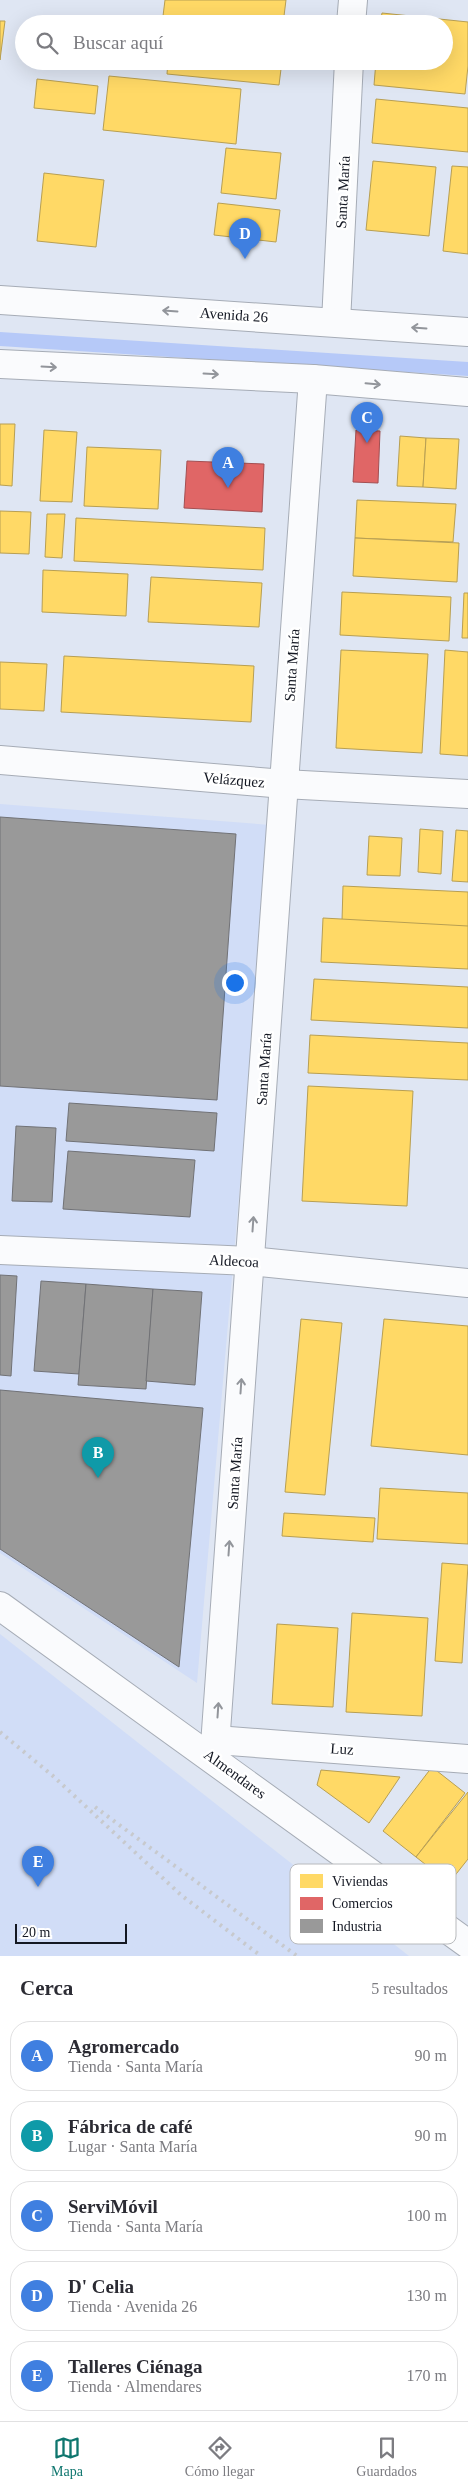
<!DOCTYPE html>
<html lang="es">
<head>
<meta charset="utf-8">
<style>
	:root { --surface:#fff; --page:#f7f7f7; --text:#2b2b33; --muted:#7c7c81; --line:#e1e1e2; --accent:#0f766e }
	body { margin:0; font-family:"Times New Roman",serif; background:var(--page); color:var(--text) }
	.scale { position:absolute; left:15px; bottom:12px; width:112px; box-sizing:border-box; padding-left:5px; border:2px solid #141823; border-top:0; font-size:14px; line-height:18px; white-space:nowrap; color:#141823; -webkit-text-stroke:4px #fff; paint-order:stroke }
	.you { position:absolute; left:234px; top:982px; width:18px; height:18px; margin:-12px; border:4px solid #fff; border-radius:50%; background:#1a73e8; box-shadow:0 0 0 8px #1a73e833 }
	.badge { display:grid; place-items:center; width:32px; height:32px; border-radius:50%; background:var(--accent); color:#fff; font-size:16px; font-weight:700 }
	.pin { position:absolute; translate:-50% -41px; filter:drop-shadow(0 1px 2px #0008) }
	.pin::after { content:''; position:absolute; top:26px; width:18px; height:15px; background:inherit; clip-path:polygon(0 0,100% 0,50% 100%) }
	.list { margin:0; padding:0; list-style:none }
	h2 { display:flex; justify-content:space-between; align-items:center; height:65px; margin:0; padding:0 20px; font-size:21px }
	h2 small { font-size:16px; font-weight:400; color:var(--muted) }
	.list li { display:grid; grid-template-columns:32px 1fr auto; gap:15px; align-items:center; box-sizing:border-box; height:70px; margin:0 10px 10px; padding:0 10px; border:1px solid var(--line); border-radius:20px }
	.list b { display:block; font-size:19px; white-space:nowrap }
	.list p { margin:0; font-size:16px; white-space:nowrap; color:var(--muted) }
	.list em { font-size:16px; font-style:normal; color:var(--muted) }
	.icon { flex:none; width:28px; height:28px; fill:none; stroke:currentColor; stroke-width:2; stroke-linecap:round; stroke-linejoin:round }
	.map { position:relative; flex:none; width:468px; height:1956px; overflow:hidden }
	.search { position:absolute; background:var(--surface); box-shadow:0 5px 20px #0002; left:15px; right:15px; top:15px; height:55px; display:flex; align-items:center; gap:12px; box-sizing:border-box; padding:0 18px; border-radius:28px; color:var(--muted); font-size:19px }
	.sheet { height:465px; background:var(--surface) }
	nav { display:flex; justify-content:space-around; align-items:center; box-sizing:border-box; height:70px; border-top:1px solid var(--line); background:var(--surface); font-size:14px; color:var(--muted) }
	nav a { display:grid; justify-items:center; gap:2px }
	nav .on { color:var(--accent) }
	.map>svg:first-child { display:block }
	.built { fill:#d1ddf7 }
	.green { fill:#b6c9f8 }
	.homes { fill:#ffd966; stroke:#b89f52 }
	.shops { fill:#e06666; stroke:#a34f52 }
	.industry { fill:#999; stroke:#717276 }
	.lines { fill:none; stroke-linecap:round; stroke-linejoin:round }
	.minor-casing { stroke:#a6acb6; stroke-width:30 }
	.primary-casing { stroke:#a6acb6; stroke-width:30 }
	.minor { stroke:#fafbfd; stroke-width:28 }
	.primary { stroke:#fafbfd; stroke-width:28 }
	.rail { stroke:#c7c9cd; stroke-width:4; stroke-dasharray:2.5 5; stroke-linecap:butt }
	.oneway { stroke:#92959b }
	.labels { text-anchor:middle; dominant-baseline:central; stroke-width:5; stroke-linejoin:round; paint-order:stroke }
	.street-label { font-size:15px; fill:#141823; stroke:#fff }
	.key { fill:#fff; stroke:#b8babd; stroke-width:1 }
	.key-label { font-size:14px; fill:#141823 }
</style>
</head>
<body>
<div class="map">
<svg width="468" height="1956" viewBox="0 0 468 1956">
	<rect width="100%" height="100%" fill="#dfe6f3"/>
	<g class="built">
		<polygon points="0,804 271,825 197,1683 0,1553"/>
		<polygon points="0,1634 409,1956 0,1956"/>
	</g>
	<polygon class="green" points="0,332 468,362 468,376 0,346"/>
	<g class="homes">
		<polygon points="165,0 286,0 283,24 162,24"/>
		<polygon points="382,13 468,22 468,66 465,94 374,85 376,61 444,61 444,24 380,24"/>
		<polygon points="0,21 5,21 0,60"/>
		<polygon points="168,61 282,61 279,85 167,74"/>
		<polygon points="109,76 241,89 236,144 103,130"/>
		<polygon points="37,79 98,86 95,114 34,108"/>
		<polygon points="376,99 468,108 468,152 372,143"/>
		<polygon points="226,148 281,153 276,199 221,193"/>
		<polygon points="373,161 436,167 429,236 366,230"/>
		<polygon points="452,166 468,167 468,254 443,251"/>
		<polygon points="44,173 104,180 96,247 37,241"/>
		<polygon points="218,203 280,210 276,242 214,235"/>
		<polygon points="0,424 15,424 12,486 0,485"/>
		<polygon points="44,430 77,432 72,502 40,501"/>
		<polygon points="400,436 426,438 423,487 397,486"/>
		<polygon points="426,438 459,439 456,489 423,487"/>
		<polygon points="87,447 161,450 158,509 84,506"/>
		<polygon points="357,500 456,504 453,542 355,538"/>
		<polygon points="0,511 31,512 29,554 0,553"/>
		<polygon points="47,514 65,514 62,558 45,557"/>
		<polygon points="76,518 265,528 263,570 74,561"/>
		<polygon points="355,538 459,543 457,582 353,576"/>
		<polygon points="43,570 128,574 126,616 42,612"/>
		<polygon points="151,577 262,583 259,627 148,622"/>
		<polygon points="342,592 451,597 449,641 340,635"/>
		<polygon points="464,593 468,593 468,638 462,638"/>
		<polygon points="341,650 428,654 422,753 336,748"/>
		<polygon points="445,650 468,652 468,756 440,754"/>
		<polygon points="64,656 254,666 251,722 61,712"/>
		<polygon points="0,662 47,664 44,711 0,709"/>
		<polygon points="420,829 443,831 441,874 418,872"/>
		<polygon points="456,830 468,831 468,882 452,881"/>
		<polygon points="369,836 402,838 400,876 367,875"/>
		<polygon points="343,886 468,892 468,927 342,921"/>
		<polygon points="323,918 468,926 468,969 321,962"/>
		<polygon points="314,979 468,987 468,1028 311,1020"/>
		<polygon points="310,1035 468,1043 468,1080 308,1073"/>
		<polygon points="308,1086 413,1091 407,1206 302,1201"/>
		<polygon points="301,1319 342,1323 325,1495 285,1492"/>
		<polygon points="384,1319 468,1326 468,1455 371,1446"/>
		<polygon points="380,1488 468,1493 468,1544 377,1539"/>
		<polygon points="284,1513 375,1518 373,1542 282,1536"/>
		<polygon points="442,1563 468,1565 462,1663 435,1661"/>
		<polygon points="352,1613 428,1618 422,1716 346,1712"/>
		<polygon points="277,1624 338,1628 333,1707 272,1704"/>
		<polygon points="432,1767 465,1793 416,1857 383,1831"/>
		<polygon points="321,1770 400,1777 369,1823 317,1785"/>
		<polygon points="468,1792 468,1859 449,1883 416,1857"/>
	</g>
	<g class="shops">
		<polygon points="356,430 380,431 378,483 353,482"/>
		<polygon points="187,461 264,464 262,512 184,508"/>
	</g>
	<g class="industry">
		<polygon points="0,817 236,834 217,1100 0,1086"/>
		<polygon points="69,1103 217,1113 214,1151 66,1141"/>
		<polygon points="16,1126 56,1128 52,1202 12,1201"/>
		<polygon points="68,1151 195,1160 190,1217 63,1209"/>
		<polygon points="0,1275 17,1276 11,1376 0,1375"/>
		<polygon points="41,1281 86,1284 79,1374 34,1371"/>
		<polygon points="86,1284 153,1289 146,1389 78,1385"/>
		<polygon points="153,1289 202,1292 195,1385 146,1381"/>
		<polygon points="0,1390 203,1408 179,1667 0,1549"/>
	</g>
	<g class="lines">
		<g class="minor-casing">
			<g id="minor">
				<polyline points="351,24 353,0"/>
				<polyline points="336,322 349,61"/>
				<polyline points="0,760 284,784 468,794"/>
				<polyline points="0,1250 250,1261 468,1283"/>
				<polyline points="0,1606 468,1944"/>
				<polyline points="216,1740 468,1759"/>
				<polyline points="214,1759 313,379"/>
			</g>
		</g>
		<g class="primary-casing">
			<g id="primary">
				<polyline points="0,300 468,332"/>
				<polyline points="0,364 313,379 468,392"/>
			</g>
		</g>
		<use href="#minor" class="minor"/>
		<use href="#primary" class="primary"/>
		<g class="rail">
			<polyline points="0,1732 53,1776 181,1895 261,1956"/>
			<polyline points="95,1807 297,1956"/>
		</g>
	</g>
	<defs><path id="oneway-shaft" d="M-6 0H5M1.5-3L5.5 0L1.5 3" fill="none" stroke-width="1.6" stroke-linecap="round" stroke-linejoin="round" transform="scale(1.25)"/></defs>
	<g class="oneway">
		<use href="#oneway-shaft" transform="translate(170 311) rotate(-176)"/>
		<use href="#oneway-shaft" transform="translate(419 328) rotate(-176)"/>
		<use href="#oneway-shaft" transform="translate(49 367) rotate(3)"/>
		<use href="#oneway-shaft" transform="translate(211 374) rotate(3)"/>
		<use href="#oneway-shaft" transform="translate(373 384) rotate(5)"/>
		<use href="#oneway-shaft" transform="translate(253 1224) rotate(-86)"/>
		<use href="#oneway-shaft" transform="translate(241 1386) rotate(-86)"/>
		<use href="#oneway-shaft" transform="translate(229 1548) rotate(-86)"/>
		<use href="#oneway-shaft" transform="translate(218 1710) rotate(-86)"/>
	</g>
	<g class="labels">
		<g class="street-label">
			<text transform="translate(343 192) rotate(-87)">Santa María</text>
			<text transform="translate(234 315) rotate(4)">Avenida 26</text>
			<text transform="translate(292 665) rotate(-86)">Santa María</text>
			<text transform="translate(234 780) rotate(5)">Velázquez</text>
			<text transform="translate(264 1069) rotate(-86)">Santa María</text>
			<text transform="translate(234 1261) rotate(3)">Aldecoa</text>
			<text transform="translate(235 1473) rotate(-86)">Santa María</text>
			<text transform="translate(342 1749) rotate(4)">Luz</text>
			<text transform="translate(235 1774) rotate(36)">Almendares</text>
		</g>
	</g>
	<rect x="290" y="1864" width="166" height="80" rx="8" class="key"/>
	<rect x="300" y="1874" width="23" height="14" fill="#ffd966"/>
	<rect x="300" y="1897" width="23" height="13" fill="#e06666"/>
	<rect x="300" y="1919" width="23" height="14" fill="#999"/>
	<g class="key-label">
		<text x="332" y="1886">Viviendas</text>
		<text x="332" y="1908">Comercios</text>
		<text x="332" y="1931">Industria</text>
	</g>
</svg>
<div class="scale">20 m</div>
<div class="you"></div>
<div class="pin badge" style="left:228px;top:488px;background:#3f7fe0">A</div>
<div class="pin badge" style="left:98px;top:1478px;background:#0f9aa8">B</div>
<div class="pin badge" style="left:367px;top:443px;background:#3f7fe0">C</div>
<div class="pin badge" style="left:245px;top:259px;background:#3f7fe0">D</div>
<div class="pin badge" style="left:38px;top:1887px;background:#3f7fe0">E</div>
<div class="search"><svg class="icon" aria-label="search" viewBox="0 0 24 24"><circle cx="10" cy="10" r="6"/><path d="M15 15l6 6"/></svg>Buscar aquí</div>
</div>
<section class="sheet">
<h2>Cerca<small>5 resultados</small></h2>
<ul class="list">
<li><span class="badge" style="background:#3f7fe0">A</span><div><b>Agromercado</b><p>Tienda · Santa María</p></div><em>90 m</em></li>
<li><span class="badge" style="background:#0f9aa8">B</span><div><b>Fábrica de café</b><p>Lugar · Santa María</p></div><em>90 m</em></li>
<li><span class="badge" style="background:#3f7fe0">C</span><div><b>ServiMóvil</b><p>Tienda · Santa María</p></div><em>100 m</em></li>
<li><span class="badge" style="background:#3f7fe0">D</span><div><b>D' Celia</b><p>Tienda · Avenida 26</p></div><em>130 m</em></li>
<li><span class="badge" style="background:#3f7fe0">E</span><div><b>Talleres Ciénaga</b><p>Tienda · Almendares</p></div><em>170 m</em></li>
</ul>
</section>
<nav>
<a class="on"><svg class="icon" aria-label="map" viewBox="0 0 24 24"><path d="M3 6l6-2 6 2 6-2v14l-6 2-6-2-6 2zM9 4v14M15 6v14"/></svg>Mapa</a>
<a><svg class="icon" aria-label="directions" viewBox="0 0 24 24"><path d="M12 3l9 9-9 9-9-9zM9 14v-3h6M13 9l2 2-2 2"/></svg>Cómo llegar</a>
<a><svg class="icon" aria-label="saved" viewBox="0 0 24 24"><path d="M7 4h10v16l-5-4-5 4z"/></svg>Guardados</a>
</nav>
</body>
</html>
